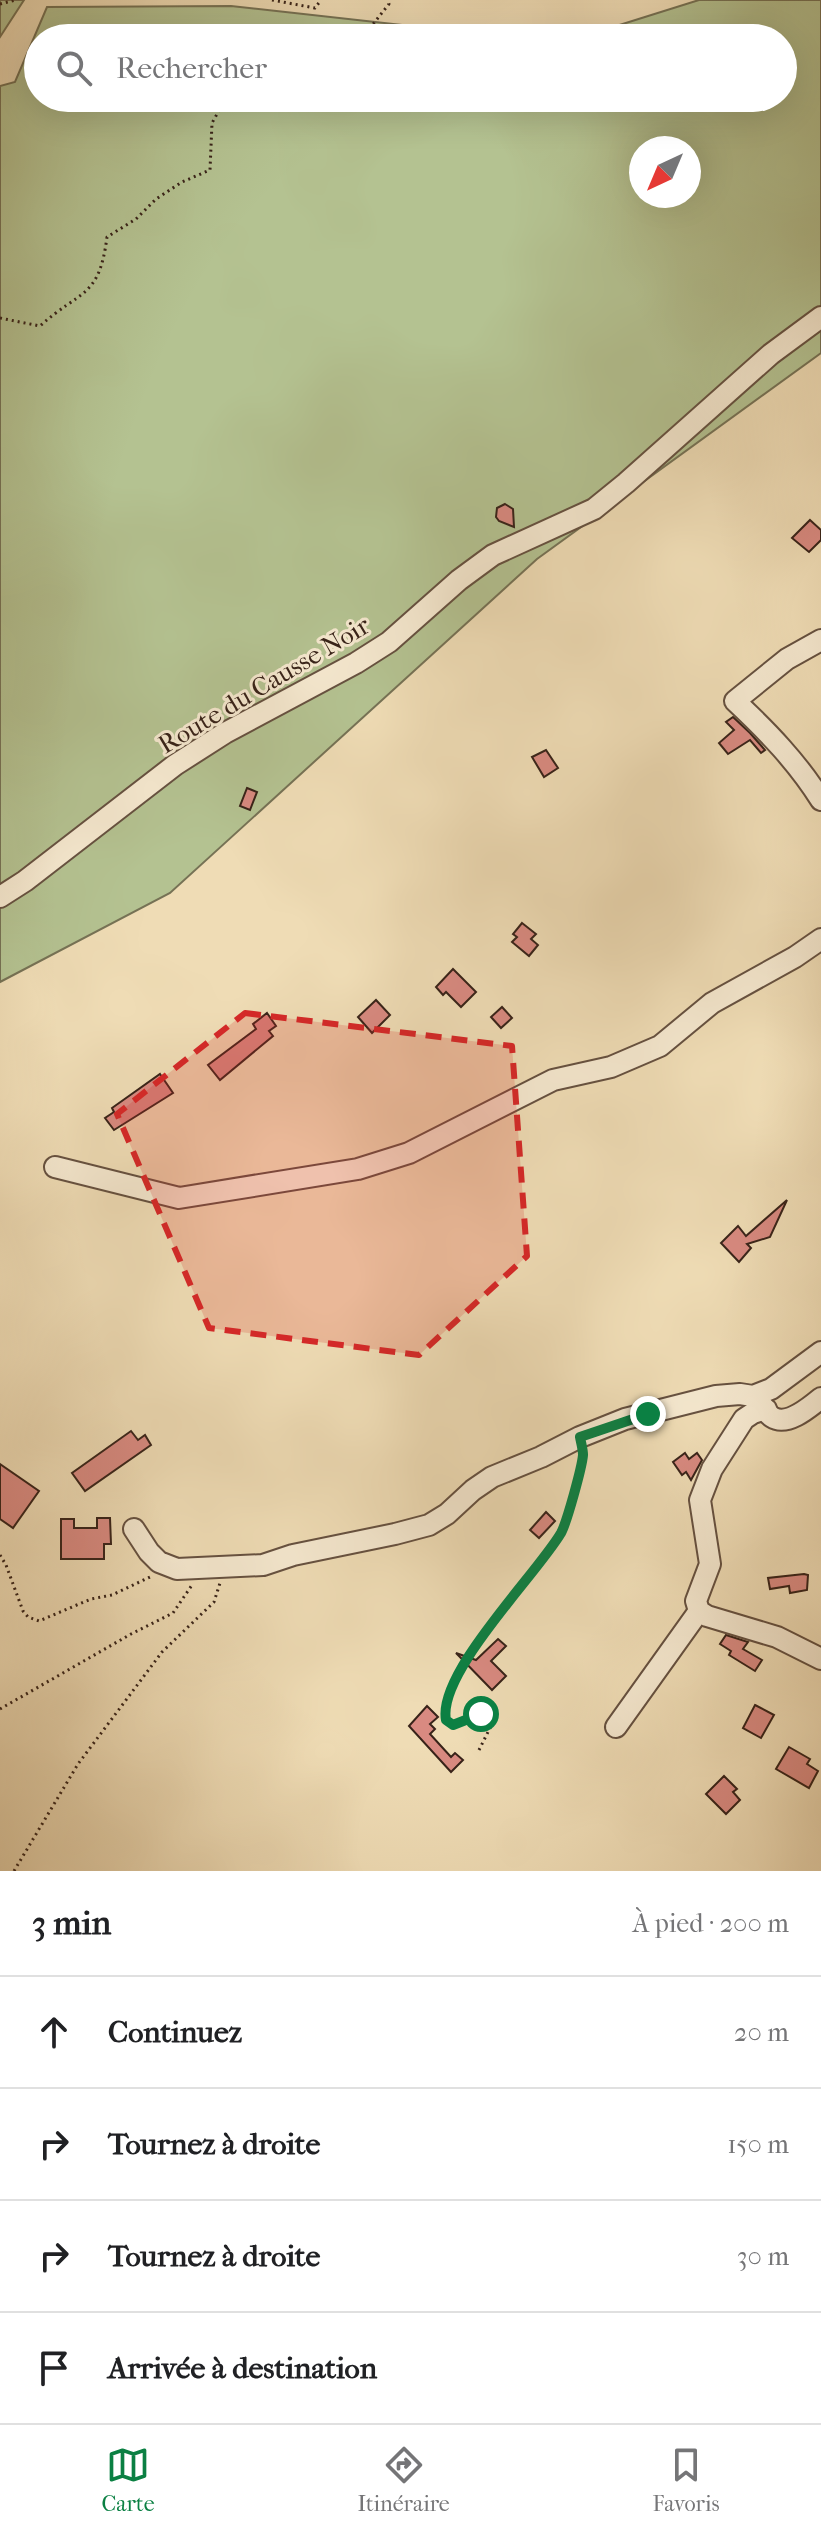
<!DOCTYPE html>
<html lang="fr">
<head>
<meta charset="utf-8">
<style>
	:root { --surface:#fff; --page:#f2f2f2; --text:#202124; --muted:#757577; --line:#e0e0e0; --accent:#0b8043 }
	body { margin:0; font-family:"IM FELL French Canon",serif; background:var(--page); color:var(--text) }
	.compass { position:absolute; left:629px; top:136px; width:72px; height:72px; border-radius:50%; background:var(--surface); box-shadow:0 8px 32px #0002; rotate:224deg }
	.stop { position:absolute; width:24px; height:24px; margin:-18px; border:6px solid #0b8043; border-radius:50%; background:#fff }
	.stop.end { background:#0b8043; border-color:#fff; box-shadow:0 2px 8px #0008 }
	.list { margin:0; padding:0; list-style:none }
	h2 { display:flex; justify-content:space-between; align-items:center; height:104px; margin:0; padding:0 32px; font-size:34px }
	h2 small { font-size:26px; font-weight:400; color:var(--muted) }
	.list li { display:grid; grid-template-columns:52px 1fr auto; gap:24px; align-items:center; box-sizing:border-box; height:112px; padding:0 32px; border-top:2px solid var(--line) }
	.list b { display:block; font-size:30px; white-space:nowrap }
	.list em { font-size:26px; font-style:normal; color:var(--muted) }
	.icon { flex:none; width:44px; height:44px; fill:none; stroke:currentColor; stroke-width:2; stroke-linecap:round; stroke-linejoin:round }
	.map { position:relative; flex:none; width:821px; height:1871px; overflow:hidden }
	.search { position:absolute; background:var(--surface); box-shadow:0 8px 32px #0002; left:24px; right:24px; top:24px; height:88px; display:flex; align-items:center; gap:20px; box-sizing:border-box; padding:0 28px; border-radius:44px; color:var(--muted); font-size:30px }
	.sheet { height:552px; background:var(--surface) }
	nav { display:flex; justify-content:space-around; align-items:center; box-sizing:border-box; height:112px; border-top:2px solid var(--line); background:var(--surface); font-size:22px; color:var(--muted) }
	nav a { display:grid; justify-items:center; gap:4px }
	nav .on { color:var(--accent) }
	.map>svg:first-child { display:block }
	.green { fill:#b4c291; stroke:#767255; stroke-width:2; fill-rule:evenodd }
	.building { fill:#d98a81; stroke:#382319; stroke-width:2 }
	.lines { fill:none; stroke-linecap:round; stroke-linejoin:round }
	.minor-casing { stroke:#665140; stroke-width:24 }
	.path { stroke:#382319; stroke-width:3; stroke-dasharray:2 4; stroke-linecap:butt }
	.minor { stroke:#f5e8cf; stroke-width:20 }
	.route { stroke:#0b8043; stroke-width:10 }
	.marked { fill:#d62828; fill-opacity:0.2; stroke:#d62828; stroke-width:6; stroke-dasharray:16 10; stroke-linejoin:round }
	.labels { text-anchor:middle; dominant-baseline:central; stroke-width:6; stroke-linejoin:round; paint-order:stroke }
	.street-label { font-size:26px; fill:#382319; stroke:#f5e8cf }
</style>
</head>
<body>
<div class="map">
<svg width="821" height="1871" viewBox="0 0 821 1871">
	<rect width="100%" height="100%" fill="#efdcb5"/>
	<filter id="stains"><feTurbulence type="fractalNoise" baseFrequency=".0025" numOctaves="4"/><feColorMatrix values="0 0 0 0 .2 0 0 0 0 .09 0 0 0 0 .02 0 0 0 .5 -.17"/></filter>
	<radialGradient id="worn" r=".72"><stop offset=".6" stop-color="#630" stop-opacity="0"/><stop offset="1" stop-color="#630" stop-opacity=".3"/></radialGradient>
	<g class="green">
		<polygon points="0,0 24,0 0,37"/>
		<path d="M 699,0 L 821,0 L 821,353 L 537,559 L 170,893 L 0,982 L 0,86 L 15,82 L 47,7 L 231,6 L 520,38 L 38,38 L 38,98 L 783,98 L 783,38 L 578,38 ZM 641,148 L 689,148 L 689,196 L 641,196 Z"/>
	</g>
	<g class="building">
		<polygon points="505,504 513,509 514,527 499,521 496,517 497,508"/>
		<polygon points="810,520 821,530 821,540 809,552 792,538"/>
		<polygon points="733,717 750,733 765,750 761,753 750,740 728,754 719,743 734,730 726,722"/>
		<polygon points="546,750 558,768 544,777 532,757"/>
		<polygon points="247,788 257,792 250,810 240,806"/>
		<polygon points="522,923 536,934 531,939 538,945 529,956 512,942 517,937 513,934"/>
		<polygon points="453,969 476,992 461,1007 446,992 443,995 436,987"/>
		<polygon points="376,1000 390,1015 372,1033 358,1017"/>
		<polygon points="502,1007 512,1018 501,1028 491,1017"/>
		<polygon points="267,1013 276,1026 269,1031 273,1036 220,1080 208,1065 256,1029 253,1024"/>
		<polygon points="160,1074 173,1093 114,1130 105,1118 114,1112 112,1108"/>
		<polygon points="787,1200 770,1237 747,1244 751,1248 739,1262 721,1243 738,1226 746,1236"/>
		<polygon points="131,1431 138,1440 145,1435 151,1445 85,1491 72,1473"/>
		<polygon points="685,1453 689,1459 697,1453 702,1460 691,1480 686,1472 682,1475 673,1462"/>
		<polygon points="0,1464 39,1491 13,1528 0,1519"/>
		<polygon points="546,1512 555,1521 539,1538 530,1530"/>
		<polygon points="97,1518 110,1518 111,1544 104,1544 104,1559 61,1559 61,1519 74,1519 74,1528 97,1528"/>
		<polygon points="804,1574 808,1575 807,1590 790,1593 789,1586 770,1589 768,1578"/>
		<polygon points="726,1635 748,1642 743,1649 762,1660 755,1671 729,1655 731,1651 720,1644"/>
		<polygon points="498,1639 506,1646 491,1661 506,1676 492,1690 456,1653 476,1660"/>
		<polygon points="755,1705 774,1715 761,1738 743,1728"/>
		<polygon points="427,1706 438,1717 430,1724 435,1729 430,1734 451,1757 455,1753 463,1760 451,1772 409,1726"/>
		<polygon points="789,1747 810,1759 807,1764 818,1771 809,1788 776,1769"/>
		<polygon points="724,1776 737,1789 733,1792 740,1800 726,1814 706,1794"/>
	</g>
	<g class="lines">
		<g class="minor-casing">
			<g id="minor">
				<path d="M 821,640 L 787,659 L 735,701 C 768,732 797,762 821,800"/>
				<polyline points="0,897 25,881 175,765 225,733 356,663 389,642 459,580 493,555 594,509 626,483 771,354 821,317"/>
				<polyline points="55,1167 179,1198 358,1169 409,1153 553,1080 611,1067 660,1046 712,1003 795,957 821,939"/>
				<path d="M 759,1401 C 763,1406 767,1414 772,1417 C 787,1427 810,1407 821,1398"/>
				<polyline points="766,1409 753,1413 744,1419 712,1469 700,1500 710,1564 696,1601 699,1611 707,1616 777,1637 821,1659"/>
				<polyline points="134,1529 149,1552 159,1562 177,1569 263,1565 293,1555 395,1534 429,1525 447,1514 473,1490 492,1477 541,1457 580,1437 625,1419 716,1396 740,1394 753,1396 771,1389 821,1352"/>
				<polyline points="616,1727 699,1611"/>
			</g>
		</g>
		<g class="path">
			<polyline points="272,0 315,8 321,0"/>
			<polyline points="0,4 16,0"/>
			<polyline points="362,38 389,4 387,0"/>
			<path d="M 0,318 L 40,326 C 81,289 99,299 107,237 L 136,219 L 156,199 L 182,182 L 210,170 L 212,123 L 226,98"/>
			<polyline points="0,1555 6,1565 23,1611 28,1617 39,1621 91,1599 112,1595 150,1577"/>
			<polyline points="0,1709 131,1634 173,1613 192,1585"/>
			<path d="M 479,1750 L 490,1728 L 488,1719 L 481,1714 L 453,1725 L 446,1720 C 438,1675 536,1573 560,1533 C 571,1515 578,1477 583,1456"/>
			<polyline points="14,1871 78,1764 162,1652 214,1602 220,1583"/>
		</g>
		<use href="#minor" class="minor"/>
	</g>
	<g class="lines">
		<path class="route" d="M 481,1714 L 453,1725 L 446,1720 C 437,1673 537,1574 561,1533 C 567,1522 582,1467 583,1455 C 583,1449 581,1443 580,1437 L 648,1414"/>
	</g>
	<path class="marked" d="M 245,1013 L 512,1046 L 527,1256 L 419,1355 L 209,1328 L 117,1114 Z"/>
	<g class="labels">
		<g class="street-label">
			<text transform="translate(264 685) rotate(-31)">Route du Causse Noir</text>
		</g>
	</g>
	<rect width="100%" height="100%" filter="url(#stains)"/>
	<rect width="100%" height="100%" fill="url(#worn)"/>
</svg>
<svg class="compass" viewBox="-18 -18 36 36"><path d="M0-13l5 13h-10z" fill="#e53935"/><path d="M0 13l5-13h-10z" fill="#757577"/></svg>
<div class="stop" style="left:481px;top:1714px"></div>
<div class="stop end" style="left:648px;top:1414px"></div>
<div class="search"><svg class="icon" aria-label="search" viewBox="0 0 24 24"><circle cx="10" cy="10" r="6"/><path d="M15 15l6 6"/></svg>Rechercher</div>
</div>
<section class="sheet">
<h2>3 min<small>À pied · 200 m</small></h2>
<ul class="list">
<li><svg class="icon" aria-label="ahead" viewBox="0 0 24 24"><path d="M12 20V5M6 11l6-6 6 6"/></svg><div><b>Continuez</b></div><em>20 m</em></li>
<li><svg class="icon" aria-label="right" viewBox="0 0 24 24"><path d="M7 20v-9h11M14 6l5 5-5 5"/></svg><div><b>Tournez à droite</b></div><em>150 m</em></li>
<li><svg class="icon" aria-label="right" viewBox="0 0 24 24"><path d="M7 20v-9h11M14 6l5 5-5 5"/></svg><div><b>Tournez à droite</b></div><em>30 m</em></li>
<li><svg class="icon" aria-label="arrive" viewBox="0 0 24 24"><path d="M6 21V4h12l-3 4 3 4H6"/></svg><div><b>Arrivée à destination</b></div></li>
</ul>
</section>
<nav>
<a class="on"><svg class="icon" aria-label="map" viewBox="0 0 24 24"><path d="M3 6l6-2 6 2 6-2v14l-6 2-6-2-6 2zM9 4v14M15 6v14"/></svg>Carte</a>
<a><svg class="icon" aria-label="directions" viewBox="0 0 24 24"><path d="M12 3l9 9-9 9-9-9zM9 14v-3h6M13 9l2 2-2 2"/></svg>Itinéraire</a>
<a><svg class="icon" aria-label="saved" viewBox="0 0 24 24"><path d="M7 4h10v16l-5-4-5 4z"/></svg>Favoris</a>
</nav>
</body>
</html>
